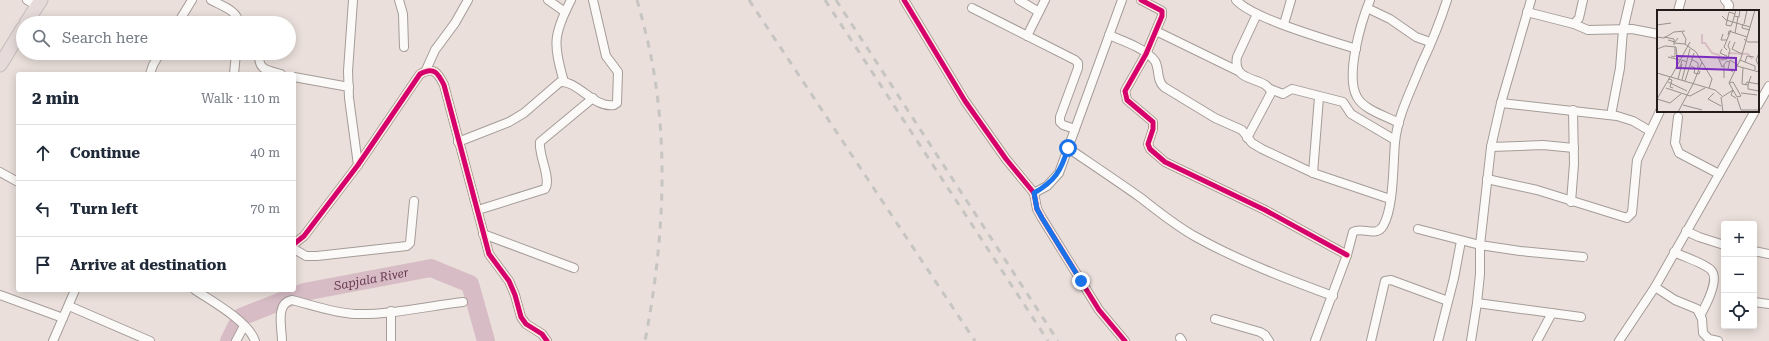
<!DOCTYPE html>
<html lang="en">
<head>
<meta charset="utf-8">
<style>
	:root { --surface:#fff; --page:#f2f2f3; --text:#1f2937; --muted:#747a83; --line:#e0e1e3 }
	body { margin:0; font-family:"Roboto Serif",serif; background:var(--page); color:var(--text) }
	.controls { position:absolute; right:12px; bottom:12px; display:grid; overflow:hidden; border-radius:4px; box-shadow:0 2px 10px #0003 }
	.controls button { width:36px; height:36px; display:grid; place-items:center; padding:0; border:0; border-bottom:1px solid var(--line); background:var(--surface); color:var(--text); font:20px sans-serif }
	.stop { position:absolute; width:12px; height:12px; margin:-9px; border:3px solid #1a73e8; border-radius:50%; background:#fff }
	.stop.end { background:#1a73e8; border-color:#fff; box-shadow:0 1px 4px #0008 }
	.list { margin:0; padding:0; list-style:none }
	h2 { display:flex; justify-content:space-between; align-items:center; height:52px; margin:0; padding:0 16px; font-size:17px }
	h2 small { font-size:13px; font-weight:400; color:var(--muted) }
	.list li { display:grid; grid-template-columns:26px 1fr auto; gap:12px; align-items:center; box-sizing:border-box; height:56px; padding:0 16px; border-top:1px solid var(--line) }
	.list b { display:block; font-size:15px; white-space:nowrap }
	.list em { font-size:13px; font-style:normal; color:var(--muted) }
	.icon { flex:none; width:22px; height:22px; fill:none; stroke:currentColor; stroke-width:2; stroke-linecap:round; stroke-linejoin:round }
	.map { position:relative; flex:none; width:1769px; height:341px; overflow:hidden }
	.search { position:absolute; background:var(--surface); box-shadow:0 2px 10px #0003; left:16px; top:16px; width:280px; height:44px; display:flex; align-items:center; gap:10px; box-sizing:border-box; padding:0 14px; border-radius:22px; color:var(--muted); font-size:15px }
	.panel { position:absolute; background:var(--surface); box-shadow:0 2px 10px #0003; left:16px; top:72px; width:280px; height:220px; border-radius:4px }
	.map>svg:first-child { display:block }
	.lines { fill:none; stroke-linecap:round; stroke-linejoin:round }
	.river { stroke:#d7bcc5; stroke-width:18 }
	.minor-casing { stroke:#a49c97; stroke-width:10 }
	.trunk-casing { stroke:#c3bebb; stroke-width:15 }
	.minor { stroke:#fcfaf9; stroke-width:8 }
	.trunk { stroke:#e6dada; stroke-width:13 }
	.rail { stroke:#c7c5c3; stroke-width:3; stroke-dasharray:7 7; stroke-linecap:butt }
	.cycleway-casing { stroke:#feeae0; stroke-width:8 }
	.cycleway { stroke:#d6006c; stroke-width:5 }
	.route { stroke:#1a73e8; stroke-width:5 }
	.labels { text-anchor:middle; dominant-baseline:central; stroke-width:3; stroke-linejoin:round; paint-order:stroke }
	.water-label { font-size:12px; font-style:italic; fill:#683850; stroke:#feeae0 }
	.inset-river { fill:none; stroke:#d7bcc5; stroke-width:2 }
	.inset-road { fill:none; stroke:#9a918c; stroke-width:1 }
	.view { fill:#7b2cbf; fill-opacity:0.15; stroke:#7b2cbf; stroke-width:2 }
	.inset-edge { fill:none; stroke:#231c18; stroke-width:2 }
</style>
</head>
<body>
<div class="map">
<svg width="1769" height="341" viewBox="0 0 1769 341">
	<rect width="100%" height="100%" fill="#eadfda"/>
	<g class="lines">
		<path class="river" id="s1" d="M 229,341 L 241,317 L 304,292 L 431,268 L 470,284 L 486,341"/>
		<g class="minor-casing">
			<g id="minor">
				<polyline points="27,0 37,6"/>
				<path d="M 211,0 C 222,6 237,10 239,23"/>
				<polyline points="353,0 348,71 349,98 358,165"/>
				<polyline points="399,0 403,14 404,47"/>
				<polyline points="548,0 565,12"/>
				<polyline points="904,0 965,101 1006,159 1034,193 1037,209 1042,218 1099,310 1125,341"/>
				<polyline points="1019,0 1039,12"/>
				<polyline points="1141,0 1162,11 1162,16 1146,54 1125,91 1127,100 1153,122 1153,129 1148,144 1150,149 1165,162 1265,210 1347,255"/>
				<path d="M 1236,0 C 1253,19 1329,40 1356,49"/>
				<path d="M 1370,0 C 1361,22 1345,76 1357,97 C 1364,110 1386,116 1399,123"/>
				<polyline points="1725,0 1729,5 1728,11"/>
				<polyline points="972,8 1075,60 1078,63 1078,68 1060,117 1060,122 1063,125 1075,129"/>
				<polyline points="1367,8 1390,19 1416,37 1430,42"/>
				<polyline points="1678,11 1681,0"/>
				<polyline points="1527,12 1574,24 1579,18 1583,0"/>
				<polyline points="178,23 192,0"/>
				<polyline points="1284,24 1291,0"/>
				<polyline points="1574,24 1588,30 1632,29 1658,34"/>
				<polyline points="1156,31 1238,71"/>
				<path d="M 1109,35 C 1123,41 1145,48 1155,61 C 1160,70 1156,80 1164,87 L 1215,118 L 1242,130 L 1252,143 L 1262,149 L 1313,173 L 1390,199"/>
				<polyline points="1027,36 1045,0"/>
				<path d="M 259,53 C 258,70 266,70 281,74"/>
				<polyline points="426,70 435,50 455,23 468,0"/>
				<polyline points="150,74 153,65 160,53"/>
				<polyline points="234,74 236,53"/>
				<polyline points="294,77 349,87"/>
				<path d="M 564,82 C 553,44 553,35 571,0"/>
				<polyline points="1270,89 1283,94 1292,89 1343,102 1351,114 1395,140"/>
				<polyline points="1501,103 1617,116 1633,121 1650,131"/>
				<polyline points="1758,105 1769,86"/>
				<polyline points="1611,115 1620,68 1623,30 1630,0"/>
				<polyline points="1678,117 1675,143 1679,153 1719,174"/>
				<path d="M 1247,138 L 1271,93 C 1267,75 1232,85 1237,57 L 1257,14"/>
				<path d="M 458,142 L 509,122 L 524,113 L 560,82 C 577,80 595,109 614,105 L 617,103 L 618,72 L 606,56 L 593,0"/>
				<polyline points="1491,147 1543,145 1574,148"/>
				<path d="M 1068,148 C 1093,165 1117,181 1141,198 C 1159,212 1176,226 1196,237 C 1239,261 1287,279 1333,296"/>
				<polyline points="0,172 18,182"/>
				<polyline points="1313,173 1319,97"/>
				<polyline points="1487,179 1537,190 1627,218 1632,213 1637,160 1660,111"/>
				<polyline points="1034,193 1047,186 1059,173 1122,0"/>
				<polyline points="1571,202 1574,164 1573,110"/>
				<path d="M 478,210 L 545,189 C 552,179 538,155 540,142 L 593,98"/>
				<polyline points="1418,229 1480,245 1520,251 1583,257"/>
				<polyline points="1686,231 1699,237 1724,245"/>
				<polyline points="483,234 574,268"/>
				<path d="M 294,244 L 304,236 L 358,165 L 420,74 C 434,66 438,73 444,85 L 489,254 L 509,281 L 515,295 L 521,317 L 526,324 L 542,334 L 547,341"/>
				<polyline points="294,249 306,256 317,256 407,246 410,243 414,201"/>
				<polyline points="1754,251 1769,254"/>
				<path d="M 1674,252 C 1684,257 1704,263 1711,270 C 1720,279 1706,305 1701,314"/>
				<polyline points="1655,287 1675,300 1697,309 1702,319 1703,333 1709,339 1718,341"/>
				<path d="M 195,290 C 212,301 249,322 255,341"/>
				<polyline points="0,295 63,318"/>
				<polyline points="1754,302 1769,304"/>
				<polyline points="1477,303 1581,317"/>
				<polyline points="69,306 150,341"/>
				<polyline points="391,311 391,341"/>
				<polyline points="1215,319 1260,332 1265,335 1269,341"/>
				<polyline points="1180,338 1182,341"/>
				<polyline points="53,341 75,290"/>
				<polyline points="236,341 244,326"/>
				<path d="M 282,341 C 282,328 275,303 292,300 C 312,305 334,313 355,314 C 391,315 428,306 463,302"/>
				<path d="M 1315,341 L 1347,255 L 1353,232 C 1362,226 1376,238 1383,226 C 1394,208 1393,164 1395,142 C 1398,114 1411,91 1421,65 C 1431,44 1440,22 1447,0"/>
				<polyline points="1371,341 1385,281 1391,280 1448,301"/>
				<polyline points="1438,341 1454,278 1461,241"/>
				<polyline points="1471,341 1477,303 1480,274 1480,245 1491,147 1501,103 1531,0"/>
				<polyline points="1537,341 1552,313"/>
				<polyline points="1619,341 1655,287 1755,111"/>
			</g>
		</g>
		<g class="trunk-casing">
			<g id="trunk">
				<polyline points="26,23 41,0"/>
				<polyline points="0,65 23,28"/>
			</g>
		</g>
		<use href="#minor" class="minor"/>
		<use href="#trunk" class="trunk"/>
		<g class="rail">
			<path d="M 637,0 C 645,28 652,57 656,86 C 668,170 661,258 645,341"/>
			<polyline points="749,0 975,341"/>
			<polyline points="825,0 1048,341"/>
			<polyline points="836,0 1058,341"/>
		</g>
		<g class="cycleway-casing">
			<g id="cycleway">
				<polyline points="904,0 965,101 1006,159 1034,193 1037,209 1042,218 1099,310 1125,341"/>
				<polyline points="1141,0 1162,11 1162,16 1146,54 1125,91 1127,100 1153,122 1153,129 1148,144 1150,149 1165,162 1265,210 1347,255"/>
				<path d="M 294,244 L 304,236 L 358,165 L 420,74 C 434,66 438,73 444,85 L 489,254 L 509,281 L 515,295 L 521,317 L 526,324 L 542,334 L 547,341"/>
			</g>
		</g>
		<use href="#cycleway" class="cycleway"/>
	</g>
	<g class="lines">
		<path class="route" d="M 1068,148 C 1061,171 1055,181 1034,193 L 1037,209 L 1042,218 L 1081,281"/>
	</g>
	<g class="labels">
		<g class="water-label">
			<text stroke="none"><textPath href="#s1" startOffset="163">Sapjala River</textPath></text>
		</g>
	</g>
	<g transform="translate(1657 10)">
		<rect width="102" height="102" fill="#eadfda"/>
		<path class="inset-river" d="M 45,24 L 45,33 L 48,33 L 55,43 L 62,45 L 64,50 L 69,49M 71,43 L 91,44 L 95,49"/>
		<path class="inset-road" d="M 78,4 L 72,2 L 69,15 L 74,16 L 76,11 L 79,0M 65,6 L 69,10 L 93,17M 77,6 L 82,7 L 83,0M 86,14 L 85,18 L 93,20M 87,14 L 90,0M 0,15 L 14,13M 25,22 L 29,29 L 28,34M 78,23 L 81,7M 66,24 L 64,30 L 70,30M 71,25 L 72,21 L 90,27M 0,27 L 7,28 L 17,22 L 28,21M 7,27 L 17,29 L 17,35M 87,29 L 91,32 L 102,32M 11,30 L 18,32 L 21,28M 78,32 L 75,39 L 85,44M 17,33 L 28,34 L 39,42 L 55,69 L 52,78M 0,39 L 8,36 L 19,37 L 20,46M 70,40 L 67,37 L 74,20M 102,43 L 99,50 L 102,56M 14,46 L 18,47 L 18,37M 11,47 L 23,50M 61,47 L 65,57 L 70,51 L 72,52M 71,48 L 73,40 L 71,36 L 73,31M 34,49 L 41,53 L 41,59M 64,49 L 70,49 L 70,46 L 63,43 L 65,39M 83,50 L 98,56 L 98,60M 88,52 L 90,46 L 97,47M 22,56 L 23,58 L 25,50 L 30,52M 34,56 L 38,58 L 37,63 L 42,64 L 43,61M 80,56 L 102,62M 86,58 L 85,74 L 91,75 L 94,66M 76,62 L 71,59 L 73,50 L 81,55M 0,63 L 58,80 L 65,86M 14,67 L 33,32M 67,68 L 67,55M 12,69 L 15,70 L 13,77 L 16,78M 21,69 L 25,54M 25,70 L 33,39M 28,71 L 37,43M 11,72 L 30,81M 72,73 L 76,80 L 74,85 L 79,88M 72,73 L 84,48 L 98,0M 36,74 L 45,52M 88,75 L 90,72 L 101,74 L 102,68M 91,75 L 91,79 L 102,81M 9,78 L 33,86 L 48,78M 57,83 L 51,89 L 64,96M 84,83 L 100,85M 64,87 L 66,102M 65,87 L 76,80 L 80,87 L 84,86 L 76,72 L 72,73M 80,88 L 84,100 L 102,100M 0,89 L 13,93 L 24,84M 0,89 L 13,67M 26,95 L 45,100M 21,102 L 36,74"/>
		<path class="view" d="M 20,46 L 79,48 L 79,60 L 20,58 Z"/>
		<rect width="102" height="102" class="inset-edge"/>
	</g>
</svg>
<div class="controls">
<button>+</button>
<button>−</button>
<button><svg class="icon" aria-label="locate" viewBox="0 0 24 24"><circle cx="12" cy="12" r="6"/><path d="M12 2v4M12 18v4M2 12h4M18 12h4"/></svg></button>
</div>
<div class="stop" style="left:1068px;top:148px"></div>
<div class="stop end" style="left:1081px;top:281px"></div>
<div class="search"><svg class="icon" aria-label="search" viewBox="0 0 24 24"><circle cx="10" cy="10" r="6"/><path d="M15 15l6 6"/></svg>Search here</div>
<section class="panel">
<h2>2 min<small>Walk · 110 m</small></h2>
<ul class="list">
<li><svg class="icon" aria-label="ahead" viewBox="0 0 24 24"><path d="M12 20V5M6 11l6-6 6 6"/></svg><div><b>Continue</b></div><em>40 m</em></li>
<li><svg class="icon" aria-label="left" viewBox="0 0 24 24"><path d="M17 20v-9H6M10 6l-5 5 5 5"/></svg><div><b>Turn left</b></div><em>70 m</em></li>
<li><svg class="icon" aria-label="arrive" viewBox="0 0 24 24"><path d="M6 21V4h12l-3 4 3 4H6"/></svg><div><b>Arrive at destination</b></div></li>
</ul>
</section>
</div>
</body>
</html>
